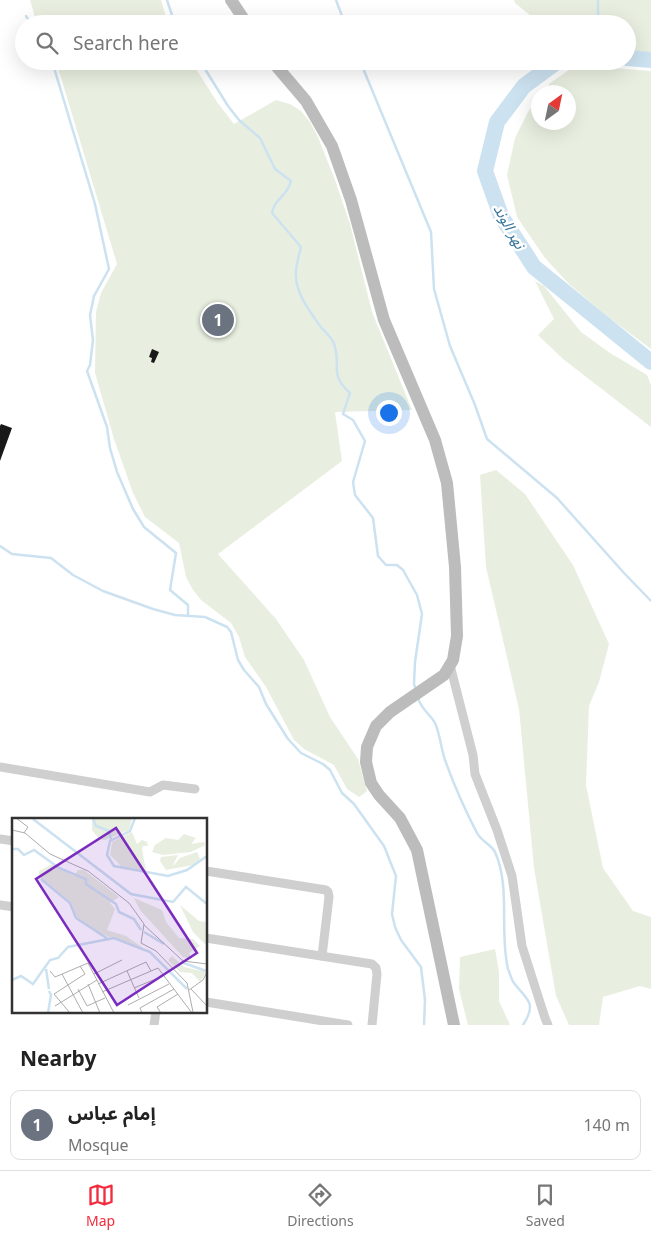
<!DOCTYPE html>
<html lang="en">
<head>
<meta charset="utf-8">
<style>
	:root { --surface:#fff; --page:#f6f6f6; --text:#222; --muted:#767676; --line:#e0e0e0; --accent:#f22c3e }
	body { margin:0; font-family:"Noto Sans","Noto Sans Arabic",sans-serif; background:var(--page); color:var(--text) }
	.compass { position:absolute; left:531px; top:85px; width:45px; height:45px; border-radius:50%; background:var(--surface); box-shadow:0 5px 20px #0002; rotate:33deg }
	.you { position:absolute; left:388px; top:412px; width:18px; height:18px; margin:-12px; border:4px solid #fff; border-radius:50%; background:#1a73e8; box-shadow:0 0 0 8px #1a73e833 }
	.badge { display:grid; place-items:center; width:32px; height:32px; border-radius:50%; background:var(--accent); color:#fff; font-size:16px; font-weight:700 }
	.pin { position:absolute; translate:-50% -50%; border:2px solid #fff; box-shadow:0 1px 5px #0006 }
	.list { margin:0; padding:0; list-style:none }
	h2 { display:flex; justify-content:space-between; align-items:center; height:65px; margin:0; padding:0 20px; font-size:21px }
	h2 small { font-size:16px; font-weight:400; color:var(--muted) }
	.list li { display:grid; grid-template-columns:32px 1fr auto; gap:15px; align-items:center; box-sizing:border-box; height:70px; margin:0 10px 10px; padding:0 10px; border:1px solid var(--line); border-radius:10px }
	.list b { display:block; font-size:19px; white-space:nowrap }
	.list p { margin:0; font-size:16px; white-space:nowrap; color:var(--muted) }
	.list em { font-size:16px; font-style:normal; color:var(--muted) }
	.icon { flex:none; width:28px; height:28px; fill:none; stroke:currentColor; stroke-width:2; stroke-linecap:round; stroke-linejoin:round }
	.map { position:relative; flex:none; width:651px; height:1025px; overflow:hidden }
	.search { position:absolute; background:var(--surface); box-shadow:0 5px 20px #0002; left:15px; right:15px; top:15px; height:55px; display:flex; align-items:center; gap:12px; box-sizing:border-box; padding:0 18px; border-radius:28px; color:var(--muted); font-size:19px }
	.sheet { height:145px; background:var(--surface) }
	nav { display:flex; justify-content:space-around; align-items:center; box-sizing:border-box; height:70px; border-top:1px solid var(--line); background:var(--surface); font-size:14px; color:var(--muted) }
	nav a { display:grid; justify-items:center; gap:2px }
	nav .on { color:var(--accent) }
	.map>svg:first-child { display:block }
	.green { fill:#e8efe0 }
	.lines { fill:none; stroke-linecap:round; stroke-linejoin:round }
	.stream { stroke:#cce2f0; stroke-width:2.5 }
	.river { stroke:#cce2f0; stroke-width:16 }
	.building { fill:#191919 }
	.street { stroke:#cfcfcf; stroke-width:9 }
	.secondary { stroke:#bcbcbc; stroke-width:12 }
	.labels { text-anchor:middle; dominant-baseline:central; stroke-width:5; stroke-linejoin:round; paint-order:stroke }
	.water-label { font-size:15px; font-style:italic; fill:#39779c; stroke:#fff }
	.inset-river { fill:none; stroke:#cce2f0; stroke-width:2.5 }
	.inset-road { fill:none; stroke:#adadad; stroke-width:1 }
	.view { fill:#7b2cbf; fill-opacity:0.15; stroke:#7b2cbf; stroke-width:2.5 }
	.inset-edge { fill:none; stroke:#323232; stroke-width:2.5 }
</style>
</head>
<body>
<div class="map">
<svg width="651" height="1025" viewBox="0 0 651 1025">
	<rect width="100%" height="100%" fill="#fff"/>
	<g class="green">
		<polygon points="30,0 161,0 168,24 37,24"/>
		<polygon points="514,0 651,0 651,54 627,52 627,24 541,24 515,3"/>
		<polygon points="56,61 191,61 217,102 234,124 276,100 290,104 301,111 310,122 318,137 335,180 350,224 372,312 412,410 335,412 342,461 218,554 276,619 304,660 330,717 358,759 367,791 359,797 347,789 334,765 304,749 294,740 266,687 245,657 239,637 231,623 201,600 193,590 186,577 179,543 145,517 133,493 114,439 95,373 96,312 101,293 117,264"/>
		<polygon points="576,65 651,71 651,349 608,317 569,284 545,258 517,217 507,175 515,138 528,112 538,98 538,122 568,122 568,92 543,92 550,83"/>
		<polygon points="535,281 544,286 581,332 610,353 647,375 651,385 651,427 563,359 538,335 554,319"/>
		<polygon points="496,470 525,494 573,565 609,644 599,682 589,706 586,785 603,868 633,911 651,917 651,989 640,986 603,997 599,1025 569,1025 556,996 534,868 519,709 486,567 480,475"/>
		<polygon points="495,949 499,971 499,1001 510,1025 468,1025 459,989 460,957"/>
	</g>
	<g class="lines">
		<g class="stream">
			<polyline points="167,0 175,24"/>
			<polyline points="336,0 345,24"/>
			<polyline points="26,16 31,24"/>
			<polyline points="596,24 598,16 598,0"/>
			<polyline points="52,61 95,204 109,269 94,296 90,315 93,340 90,365 87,371 107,427 110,448 117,472 133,509 144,527 176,553 170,590 188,605 188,616"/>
			<path d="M 200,61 L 228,106 L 239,120 L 260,138 L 275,169 L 291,181 C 286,199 275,197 272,213 L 301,247 C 299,255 297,263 296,270 C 294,291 308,309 320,326 C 324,331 332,337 334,344 C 342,366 328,373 350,393 L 343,414 L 353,420 L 365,441 L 353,482 L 355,495 L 373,518 L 378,556 L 386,565 L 397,565 L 403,570 L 417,595 L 422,614 L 415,662 L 414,684 L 416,690"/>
			<polyline points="360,61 431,232 434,289 450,346 475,405 487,439 557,498 624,573 651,601"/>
			<polyline points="0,546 12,554 51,558 73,575 103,591 153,609 175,615 205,617 227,627 231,632 238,660 244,670 259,687 266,704 288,739 301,753 323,764 330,770 342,793 354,804 384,846 396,876 392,914 395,927 401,940 421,967 425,1000 424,1025"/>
			<path d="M 418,698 C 421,709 430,714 435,723 C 440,734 441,748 445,760 C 454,785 465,810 477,833 C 482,842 492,845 495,852 C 511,888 499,931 508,969 C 510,973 511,979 514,983 C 526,999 538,1002 523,1025"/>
		</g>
		<g class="river">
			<polyline points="627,58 651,60"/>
			<polyline points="558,61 524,86 497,122 485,171 501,216 534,267 651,362"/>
		</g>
	</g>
	<g class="building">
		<polygon points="152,349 159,352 154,363 151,362 152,358 149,357"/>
		<polygon points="1,424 12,428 0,461 0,426"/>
	</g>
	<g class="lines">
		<g class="street">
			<polyline points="450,665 473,755 475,774 497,830 512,876 522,946 545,1018 548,1025"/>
			<polyline points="0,767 150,792 163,785 195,789"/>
			<polyline points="0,839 14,841"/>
			<polyline points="206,871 326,890 328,892 329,897 322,956"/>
			<polyline points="0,905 14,907"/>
			<polyline points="206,938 372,964 376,968 377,974 372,1025"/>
			<polyline points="206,1002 348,1025"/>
			<polyline points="154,1025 156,1011"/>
		</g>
		<g class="secondary">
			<polyline points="231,0 247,24"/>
			<polyline points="272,61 306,101 332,146 351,200 384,320 435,440 447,483 455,567 457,636 453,660 444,675 390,712 376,726 367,747 366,762 371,783 379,795 400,818 417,850 454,1025"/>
		</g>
	</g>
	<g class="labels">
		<g class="water-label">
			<text transform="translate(510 226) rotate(61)">نهر الوند</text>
		</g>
	</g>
	<g transform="translate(12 818)">
		<rect width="195" height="195" fill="#fff"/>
		<path d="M 80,0 L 120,0 L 117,12 L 93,22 L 87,21 L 80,12 ZM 120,14 L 125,26 L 130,22 L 135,24 L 136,28 L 131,28 L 130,31 L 134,53 L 111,50 L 98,37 L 100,24 ZM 172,16 L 184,20 L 179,26 L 192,24 L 193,27 L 179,34 L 151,37 L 140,34 L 143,27 L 154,20 L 166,22 ZM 185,34 L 188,41 L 181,47 L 154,52 L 148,43 L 149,39 L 166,37 L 161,47 L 157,47 L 162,47 L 168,40 ZM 40,46 L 62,58 L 66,52 L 72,52 L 107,79 L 98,85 L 103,91 L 95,112 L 114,118 L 131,130 L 119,128 L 83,113 L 65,99 L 59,84 L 27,58 L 27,53 ZM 122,80 L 150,92 L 154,104 L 167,120 L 181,121 L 188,128 L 177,135 L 180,141 L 171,139 L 128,92 ZM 168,87 L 187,103 L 195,104 L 195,128 L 181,114 ZM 160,138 L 172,149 L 194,154 L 188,164 L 180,155 L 168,154 L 156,142 Z" fill="#e8efe0"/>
		<path class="inset-river" d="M 81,0 L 84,8 L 97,13 L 99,22M 123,0 L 118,13 L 98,23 L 95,37 L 102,48 L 156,58 L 175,52 L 195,38M 21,1 L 119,76 L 161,84 L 174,69 L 195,86M 0,31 L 6,31 L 12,37 L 22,32 L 47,50 L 74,61 L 74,66 L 104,86 L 107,94 L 122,101 L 129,112M 29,61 L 58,85 L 64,100 L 96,121M 132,114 L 152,126M 169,144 L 194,153M 34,151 L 37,171M 0,162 L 9,158 L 21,166 L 38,142 L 46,140 L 56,129 L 102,120 L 138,134 L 175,171M 36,195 L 39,177 L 37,173"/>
		<path class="inset-road" d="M 4,0 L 16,9 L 12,15M 0,12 L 13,15 L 38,36 L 76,53 L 117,85 L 132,106 L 129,125 L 144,133 L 175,165 L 181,194M 132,107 L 171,143 L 195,146M 38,153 L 43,159 L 76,145 L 102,195M 115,153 L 127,180M 50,156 L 71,195M 82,156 L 110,142M 76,166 L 88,195M 86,166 L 134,144 L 139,153M 122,170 L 151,158M 66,171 L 75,188 L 93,180M 179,171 L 195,188M 177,172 L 191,162 L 195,154M 90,174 L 146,150 L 180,195M 116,187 L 157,166M 43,188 L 85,162M 58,195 L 42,176 L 73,156 L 68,148M 130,195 L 128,190 L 162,171M 149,195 L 145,189 L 166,176"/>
		<path class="view" d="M 104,10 L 185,135 L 105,187 L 24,61 Z"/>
		<rect width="195" height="195" class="inset-edge"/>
	</g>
</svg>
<svg class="compass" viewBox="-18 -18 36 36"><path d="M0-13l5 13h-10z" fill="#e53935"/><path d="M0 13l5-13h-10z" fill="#767676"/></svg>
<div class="you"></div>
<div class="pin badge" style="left:218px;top:320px;background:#6b7280">1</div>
<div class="search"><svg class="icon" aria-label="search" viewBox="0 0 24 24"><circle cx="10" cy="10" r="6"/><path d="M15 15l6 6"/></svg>Search here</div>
</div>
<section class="sheet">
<h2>Nearby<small></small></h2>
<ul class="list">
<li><span class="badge" style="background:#6b7280">1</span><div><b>إمام عباس</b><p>Mosque</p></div><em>140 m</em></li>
</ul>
</section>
<nav>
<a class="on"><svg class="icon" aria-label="map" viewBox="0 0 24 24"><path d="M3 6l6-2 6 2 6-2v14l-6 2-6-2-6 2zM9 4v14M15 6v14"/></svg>Map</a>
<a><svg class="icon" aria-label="directions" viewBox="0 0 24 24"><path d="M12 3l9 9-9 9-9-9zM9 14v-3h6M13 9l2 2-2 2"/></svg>Directions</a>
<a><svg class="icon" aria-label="saved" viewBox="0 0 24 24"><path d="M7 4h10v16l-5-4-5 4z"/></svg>Saved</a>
</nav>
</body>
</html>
